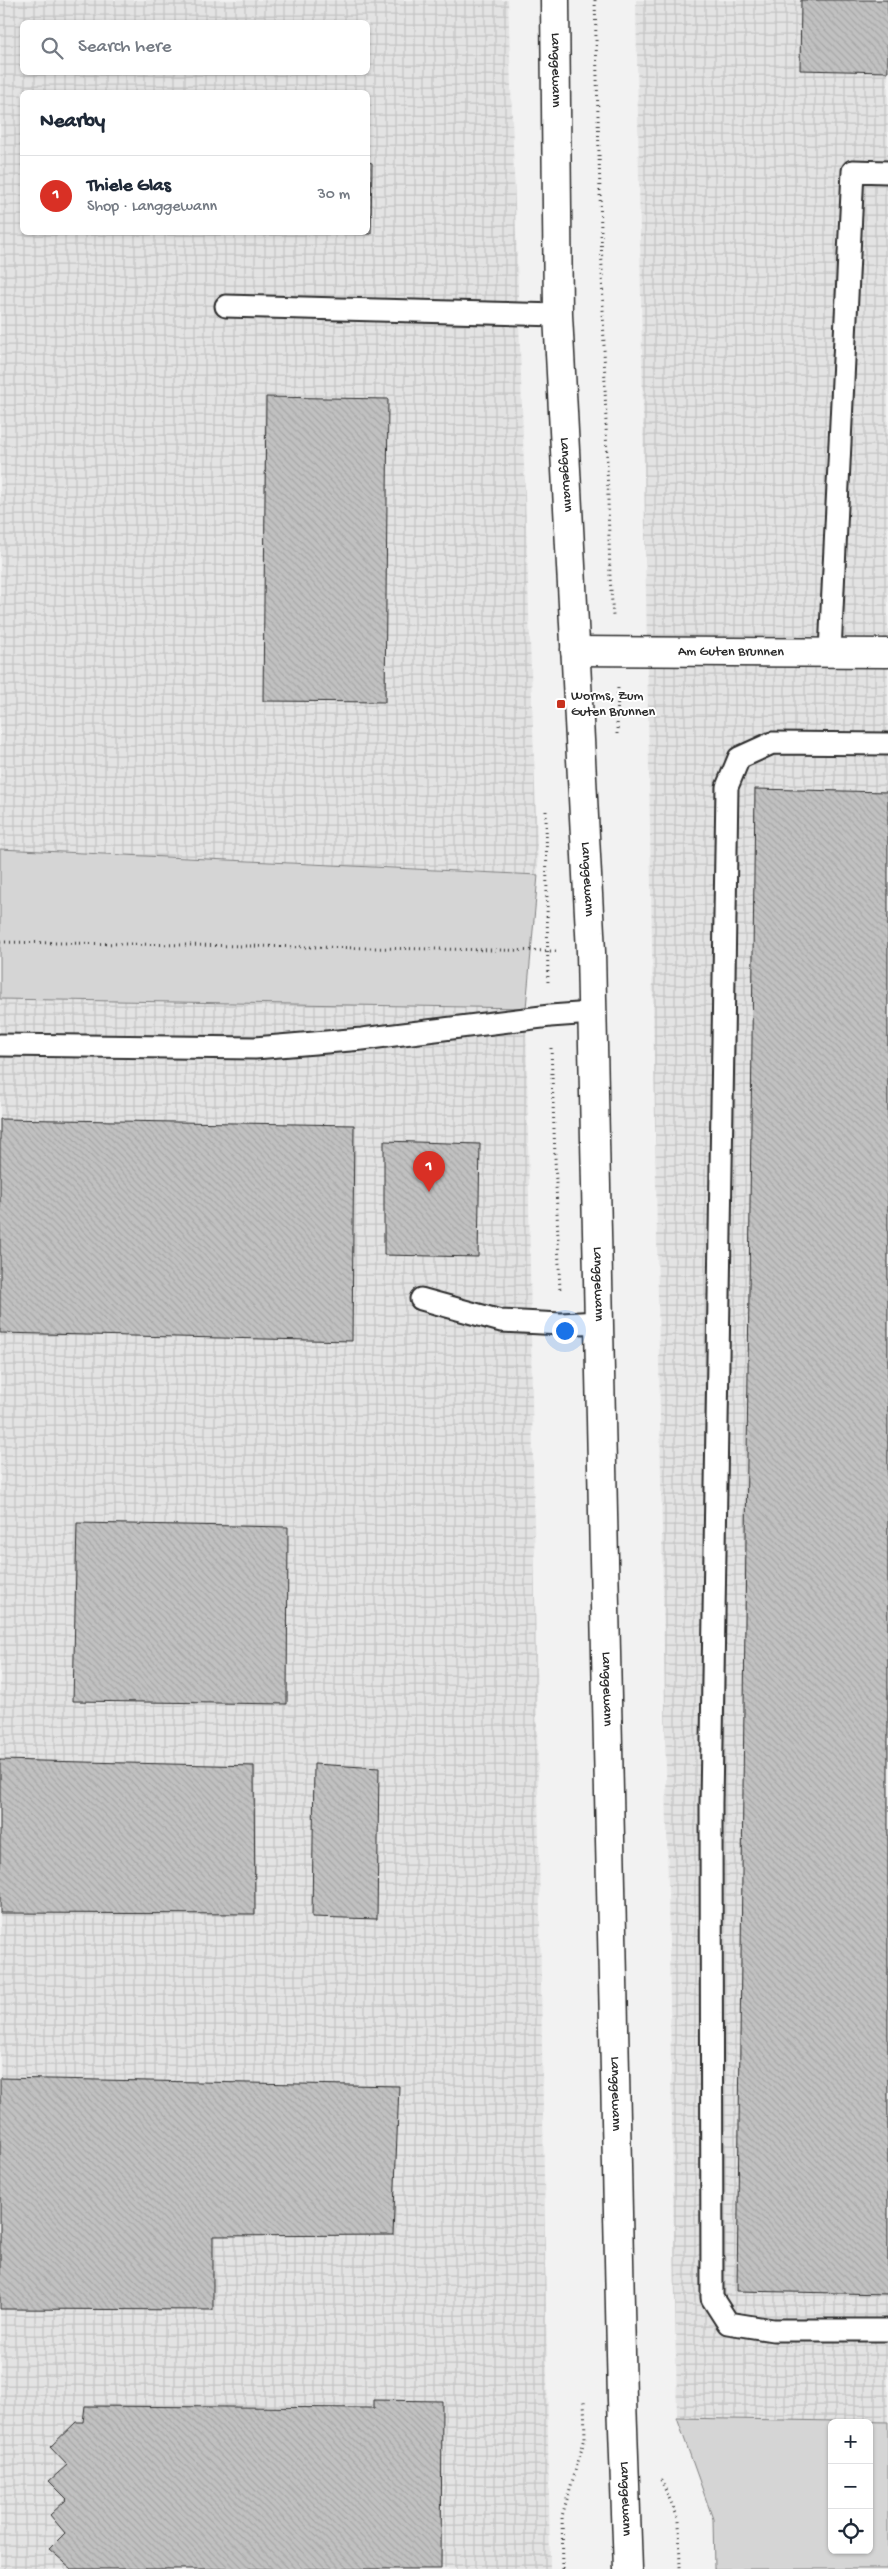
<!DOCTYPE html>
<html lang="en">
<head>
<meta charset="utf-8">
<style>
	:root { --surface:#fff; --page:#f2f2f3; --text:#1f2937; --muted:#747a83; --line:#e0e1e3; --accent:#d93025 }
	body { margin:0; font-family:"Gochi Hand",sans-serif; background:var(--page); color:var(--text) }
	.controls { position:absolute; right:15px; bottom:15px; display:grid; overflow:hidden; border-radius:8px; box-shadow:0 1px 4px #0004 }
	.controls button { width:45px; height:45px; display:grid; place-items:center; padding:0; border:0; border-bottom:1px solid var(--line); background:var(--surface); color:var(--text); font:25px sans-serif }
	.you { position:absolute; left:564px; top:1330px; width:18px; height:18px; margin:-12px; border:4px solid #fff; border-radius:50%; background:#1a73e8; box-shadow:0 0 0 8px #1a73e833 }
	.badge { display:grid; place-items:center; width:32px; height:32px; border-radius:50%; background:var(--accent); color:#fff; font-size:16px; font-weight:700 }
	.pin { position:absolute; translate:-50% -41px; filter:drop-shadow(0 1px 2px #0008) }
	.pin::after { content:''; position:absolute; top:26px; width:18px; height:15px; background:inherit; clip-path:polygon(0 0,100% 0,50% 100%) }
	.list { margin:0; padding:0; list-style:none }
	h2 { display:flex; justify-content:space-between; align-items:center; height:65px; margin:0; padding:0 20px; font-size:21px }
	h2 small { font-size:16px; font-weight:400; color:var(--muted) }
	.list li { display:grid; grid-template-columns:32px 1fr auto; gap:15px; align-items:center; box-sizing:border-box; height:80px; padding:0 20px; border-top:1px solid var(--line) }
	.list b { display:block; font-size:19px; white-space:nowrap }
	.list p { margin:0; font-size:16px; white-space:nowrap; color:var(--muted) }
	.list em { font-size:16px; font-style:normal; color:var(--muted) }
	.icon { flex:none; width:28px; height:28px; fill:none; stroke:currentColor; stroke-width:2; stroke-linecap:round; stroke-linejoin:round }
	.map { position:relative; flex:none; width:888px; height:2569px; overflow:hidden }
	.search { position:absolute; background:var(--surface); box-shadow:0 1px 4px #0004; left:20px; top:20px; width:350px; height:55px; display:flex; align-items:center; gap:12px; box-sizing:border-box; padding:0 18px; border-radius:8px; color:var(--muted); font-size:19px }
	.panel { position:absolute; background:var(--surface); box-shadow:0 1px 4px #0004; left:20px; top:90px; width:350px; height:145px; border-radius:8px }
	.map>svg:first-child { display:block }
	.industrial { fill:url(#industrial-grid); fill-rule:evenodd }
	.grass { fill:#d5d5d5; stroke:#808080; fill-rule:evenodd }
	.building { fill:url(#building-back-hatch); stroke:#2b2b2b }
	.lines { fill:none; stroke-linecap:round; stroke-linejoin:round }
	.lane-casing { stroke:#2b2b2b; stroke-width:25 }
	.street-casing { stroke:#2b2b2b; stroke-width:31 }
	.path { stroke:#2b2b2b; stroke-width:3; stroke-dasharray:1 4; stroke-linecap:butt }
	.lane { stroke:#fff; stroke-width:21 }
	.street { stroke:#fff; stroke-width:28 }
	.poi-dot { fill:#c8321e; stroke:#fff; stroke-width:2 }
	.labels { text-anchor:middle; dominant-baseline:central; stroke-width:4; stroke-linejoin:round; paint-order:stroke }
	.street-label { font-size:14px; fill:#2b2b2b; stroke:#fff }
	.poi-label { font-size:14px; fill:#2b2b2b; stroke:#fff; text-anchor:start }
</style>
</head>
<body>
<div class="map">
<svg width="888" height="2569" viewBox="0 0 888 2569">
	<defs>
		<pattern id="industrial-grid" width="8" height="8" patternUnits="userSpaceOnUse" patternTransform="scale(1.25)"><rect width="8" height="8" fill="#e3e3e3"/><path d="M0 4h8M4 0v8" fill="none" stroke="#c3c3c3"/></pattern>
		<pattern id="building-back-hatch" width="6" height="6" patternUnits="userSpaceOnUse" patternTransform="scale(1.25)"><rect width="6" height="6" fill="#c1c1c1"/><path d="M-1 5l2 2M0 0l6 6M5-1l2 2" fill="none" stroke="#a6a6a6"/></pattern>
	</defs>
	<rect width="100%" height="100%" fill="#f2f2f2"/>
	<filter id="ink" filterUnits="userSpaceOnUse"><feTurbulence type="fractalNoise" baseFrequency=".02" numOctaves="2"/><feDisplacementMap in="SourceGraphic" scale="10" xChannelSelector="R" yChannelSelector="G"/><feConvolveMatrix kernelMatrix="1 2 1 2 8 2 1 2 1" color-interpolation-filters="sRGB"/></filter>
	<g filter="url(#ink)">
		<g class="industrial">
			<path d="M 0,0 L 508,0 L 538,875 L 0,849 ZM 22,22 L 368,22 L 368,72 L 22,72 ZM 22,92 L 368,92 L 368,232 L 22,232 Z"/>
			<polygon points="636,0 888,0 888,2422 677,2418"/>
			<polygon points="0,999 526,1008 550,2569 0,2569"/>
		</g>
		<g class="grass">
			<polygon points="0,849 538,875 526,1008 0,999"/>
			<path d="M 677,2418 L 888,2422 L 888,2569 L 714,2569 L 713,2519 ZM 832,2423 L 869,2423 L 869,2550 L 832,2550 Z"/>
		</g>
		<g class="building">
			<polygon points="801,0 888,0 888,72 800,70"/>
			<polygon points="368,162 372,163 371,234 293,232 368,232"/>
			<polygon points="266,397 388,399 385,702 263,701"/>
			<polygon points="755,789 888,792 888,2294 737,2291"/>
			<polygon points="0,1119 354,1125 352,1341 0,1333"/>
			<polygon points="384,1141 480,1144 478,1257 384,1255"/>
			<polygon points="77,1523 288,1527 287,1704 73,1701"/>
			<polygon points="0,1760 254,1766 255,1914 0,1913"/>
			<polygon points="314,1764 379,1768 377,1919 312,1917"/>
			<polygon points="0,2078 399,2086 393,2235 213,2236 213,2310 0,2309"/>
			<polygon points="374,2400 442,2401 441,2569 72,2569 49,2549 65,2533 50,2515 67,2499 49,2481 67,2465 50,2447 76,2422 83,2422 85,2406 374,2408"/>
		</g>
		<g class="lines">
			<g class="lane-casing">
				<g id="lane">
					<polyline points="226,306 558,315"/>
					<polyline points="830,652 853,171 888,172"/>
					<polyline points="888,744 772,743 739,758 727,787 711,1804 712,2298 728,2323 773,2330 888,2330"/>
					<polyline points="0,1045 255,1048 362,1039 550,1016 592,1013"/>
					<polyline points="421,1299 501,1321 561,1324 599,1322"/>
				</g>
			</g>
			<g class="street-casing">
				<g id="street">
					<path id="s1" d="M 555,0 L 558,315 L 591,952 L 622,2400 L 628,2569"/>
					<path id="s2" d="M 575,651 L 888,653"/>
				</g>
			</g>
			<g class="path">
				<polyline points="595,0 610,577 613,616"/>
				<polyline points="617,734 618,685"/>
				<polyline points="546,811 548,985"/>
				<polyline points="0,942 557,951"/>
				<polyline points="551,1048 560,1292"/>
				<polyline points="661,2480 679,2520 680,2569"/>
				<polyline points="563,2569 562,2516 585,2438 584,2398"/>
			</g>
			<use href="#lane" class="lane"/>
			<use href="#street" class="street"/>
		</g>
	</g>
	<rect class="poi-dot" x="556" y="699" width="10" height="10" rx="2.5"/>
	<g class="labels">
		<g class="street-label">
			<text stroke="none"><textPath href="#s1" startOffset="70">Langgewann</textPath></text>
			<text stroke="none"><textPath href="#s1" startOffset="475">Langgewann</textPath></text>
			<text stroke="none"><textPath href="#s2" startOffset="156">Am Guten Brunnen</textPath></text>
			<text stroke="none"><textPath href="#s1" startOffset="880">Langgewann</textPath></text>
			<text stroke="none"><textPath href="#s1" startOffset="1285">Langgewann</textPath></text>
			<text stroke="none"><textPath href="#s1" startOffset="1690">Langgewann</textPath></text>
			<text stroke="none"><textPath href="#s1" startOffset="2095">Langgewann</textPath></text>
			<text stroke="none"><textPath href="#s1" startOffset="2500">Langgewann</textPath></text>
		</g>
		<g class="poi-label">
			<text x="571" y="696">Worms, Zum<tspan x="571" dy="16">Guten Brunnen</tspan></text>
		</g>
	</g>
</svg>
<div class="controls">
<button>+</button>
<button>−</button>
<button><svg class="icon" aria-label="locate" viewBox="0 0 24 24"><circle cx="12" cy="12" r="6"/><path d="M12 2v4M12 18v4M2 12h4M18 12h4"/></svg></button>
</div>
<div class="you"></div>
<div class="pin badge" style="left:429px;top:1192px">1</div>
<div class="search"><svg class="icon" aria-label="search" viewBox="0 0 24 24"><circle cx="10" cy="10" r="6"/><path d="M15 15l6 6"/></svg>Search here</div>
<section class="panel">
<h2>Nearby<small></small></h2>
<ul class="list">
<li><span class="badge">1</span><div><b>Thiele Glas</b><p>Shop · Langgewann</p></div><em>30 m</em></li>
</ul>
</section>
</div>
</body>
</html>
